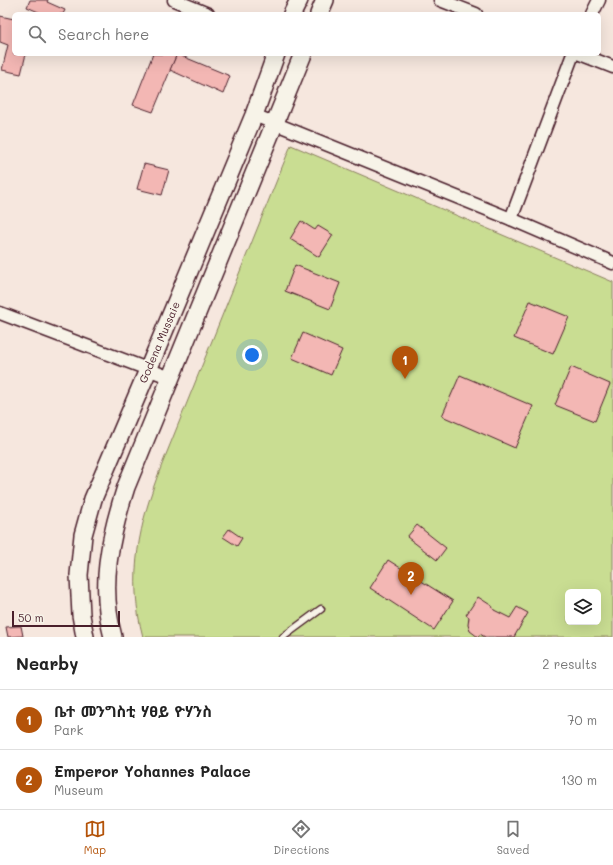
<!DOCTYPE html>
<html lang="en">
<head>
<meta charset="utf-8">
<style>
	:root { --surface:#fff; --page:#f6f6f6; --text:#222; --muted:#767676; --line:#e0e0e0; --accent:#b45309 }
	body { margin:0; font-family:Mali,"Noto Sans Ethiopic",sans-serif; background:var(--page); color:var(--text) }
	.controls { position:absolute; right:12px; bottom:12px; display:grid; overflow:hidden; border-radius:6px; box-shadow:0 4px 16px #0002 }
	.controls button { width:36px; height:36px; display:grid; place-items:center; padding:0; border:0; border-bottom:1px solid var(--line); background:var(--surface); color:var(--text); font:20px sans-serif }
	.scale { position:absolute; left:12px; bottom:10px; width:108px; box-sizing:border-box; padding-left:4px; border:2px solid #4a1f2b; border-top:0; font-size:11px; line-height:14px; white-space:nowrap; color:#4a1f2b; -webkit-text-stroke:3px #f7f3e8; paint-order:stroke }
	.you { position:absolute; left:252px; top:355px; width:14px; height:14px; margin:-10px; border:3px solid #fff; border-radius:50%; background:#1a73e8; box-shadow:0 0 0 6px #1a73e833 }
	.badge { display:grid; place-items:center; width:26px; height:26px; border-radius:50%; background:var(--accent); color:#fff; font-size:13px; font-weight:700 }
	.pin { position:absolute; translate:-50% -33px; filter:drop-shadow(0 1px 2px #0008) }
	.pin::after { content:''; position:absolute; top:21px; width:14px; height:12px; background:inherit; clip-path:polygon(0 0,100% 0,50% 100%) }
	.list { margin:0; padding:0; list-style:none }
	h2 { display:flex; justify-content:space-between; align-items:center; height:52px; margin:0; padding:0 16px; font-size:17px }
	h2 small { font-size:13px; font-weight:400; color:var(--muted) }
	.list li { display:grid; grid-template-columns:26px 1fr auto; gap:12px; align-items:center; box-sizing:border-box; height:60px; padding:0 16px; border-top:1px solid var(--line) }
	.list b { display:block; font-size:15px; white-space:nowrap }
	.list p { margin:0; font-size:13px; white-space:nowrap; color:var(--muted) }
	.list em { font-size:13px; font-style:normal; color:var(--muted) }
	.icon { flex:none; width:22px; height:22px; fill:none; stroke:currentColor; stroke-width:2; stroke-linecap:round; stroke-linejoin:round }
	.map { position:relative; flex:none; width:613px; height:637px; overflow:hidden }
	.search { position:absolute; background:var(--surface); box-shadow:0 4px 16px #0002; left:12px; right:12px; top:12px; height:44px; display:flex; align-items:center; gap:10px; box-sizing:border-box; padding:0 14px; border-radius:6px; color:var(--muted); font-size:15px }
	.sheet { height:172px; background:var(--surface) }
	nav { display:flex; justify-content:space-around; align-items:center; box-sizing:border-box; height:56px; border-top:1px solid var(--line); background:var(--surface); font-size:11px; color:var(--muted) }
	nav a { display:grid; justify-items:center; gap:2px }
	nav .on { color:var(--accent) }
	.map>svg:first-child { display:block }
	.green { fill:#c9dd92; stroke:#8a7e5e; fill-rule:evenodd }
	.building { fill:#f3b7b4; stroke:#4a1f2b }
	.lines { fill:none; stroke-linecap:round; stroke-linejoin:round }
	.lane-casing { stroke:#4a1f2b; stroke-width:9 }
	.street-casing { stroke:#4a1f2b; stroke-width:15 }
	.secondary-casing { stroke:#4a1f2b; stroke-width:20 }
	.lane { stroke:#f7f3e8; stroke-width:6 }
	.street { stroke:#f7f3e8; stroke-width:12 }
	.secondary { stroke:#f7f3e8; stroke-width:17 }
	.labels { text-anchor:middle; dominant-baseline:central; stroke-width:3.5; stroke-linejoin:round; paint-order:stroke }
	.street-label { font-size:11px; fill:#4a1f2b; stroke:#f7f3e8 }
</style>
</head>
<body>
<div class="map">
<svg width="613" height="637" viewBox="0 0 613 637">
	<rect width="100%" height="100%" fill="#f6e7de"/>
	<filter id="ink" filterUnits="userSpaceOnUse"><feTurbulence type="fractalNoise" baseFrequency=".025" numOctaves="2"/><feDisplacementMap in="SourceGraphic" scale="8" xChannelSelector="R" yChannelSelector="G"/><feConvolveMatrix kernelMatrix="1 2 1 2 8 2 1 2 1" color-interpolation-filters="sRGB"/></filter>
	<g filter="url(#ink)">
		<path class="green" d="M 291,145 L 613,282 L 613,637 L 143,637 C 127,577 139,523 161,467 ZM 568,592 L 598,592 L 598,622 L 568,622 Z"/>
		<g class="building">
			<polygon points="30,0 48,0 47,2 65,10 63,14 43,14 27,7"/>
			<polygon points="0,16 14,19 14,54 26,54 21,74 2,70 8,45 0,42"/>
			<polygon points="153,54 177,54 153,112 133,105"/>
			<polygon points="177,54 230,76 223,94 170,70"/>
			<polygon points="144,164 169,170 162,195 137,189"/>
			<polygon points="301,221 315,230 318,226 333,235 319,257 290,239"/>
			<polygon points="295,265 340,283 330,309 285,291"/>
			<polygon points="530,301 569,317 553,354 514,338"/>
			<polygon points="303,333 342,350 331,375 292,358"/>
			<polygon points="571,367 610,384 595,421 555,405"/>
			<polygon points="460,375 533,406 515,448 442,416"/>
			<polygon points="417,525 446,548 437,560 407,537"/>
			<polygon points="229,529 242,538 237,546 223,537"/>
			<polygon points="388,560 453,601 434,630 370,588"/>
			<polygon points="478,597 492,606 494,610 510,618 517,607 528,613 514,637 485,637 480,634 478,637 470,631 468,625 469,617 466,615"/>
			<polygon points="21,626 23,636 8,637 6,627"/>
		</g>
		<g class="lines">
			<g class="lane-casing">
				<polyline id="lane" points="283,637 321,609"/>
			</g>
			<g class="street-casing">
				<g id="street">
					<polyline points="174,0 208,14"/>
					<polyline points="440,0 476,14"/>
					<polyline points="592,14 599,0"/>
					<polyline points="580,54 613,67"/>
					<polyline points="254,115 511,219 613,263"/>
					<polyline points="511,219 573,54"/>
					<polyline points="0,313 171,378"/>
				</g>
			</g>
			<g class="secondary-casing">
				<g id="secondary">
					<polyline points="292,14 299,0"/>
					<polyline points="319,14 325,0"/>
					<polyline points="85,637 81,615 79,575 83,535 93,499 148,370 254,115 276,54"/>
					<path d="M 113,637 C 99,585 110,537 126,487 L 303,54"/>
				</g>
			</g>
			<use href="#lane" class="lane"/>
			<use href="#street" class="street"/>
			<use href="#secondary" class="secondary"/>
		</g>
	</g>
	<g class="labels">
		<g class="street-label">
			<text transform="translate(159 342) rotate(-67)">Godena Mussaie</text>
		</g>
	</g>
</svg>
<div class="controls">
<button><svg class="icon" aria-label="layers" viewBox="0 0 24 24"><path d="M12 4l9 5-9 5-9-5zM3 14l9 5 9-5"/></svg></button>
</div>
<div class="scale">50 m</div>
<div class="you"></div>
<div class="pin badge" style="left:405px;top:379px">1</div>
<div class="pin badge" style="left:411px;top:595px">2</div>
<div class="search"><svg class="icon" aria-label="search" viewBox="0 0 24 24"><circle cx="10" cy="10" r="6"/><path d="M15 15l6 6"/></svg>Search here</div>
</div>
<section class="sheet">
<h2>Nearby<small>2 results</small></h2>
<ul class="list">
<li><span class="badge">1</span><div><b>ቤተ መንግስቲ ሃፀይ ዮሃንስ</b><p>Park</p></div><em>70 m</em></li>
<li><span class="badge">2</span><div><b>Emperor Yohannes Palace</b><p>Museum</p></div><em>130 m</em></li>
</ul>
</section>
<nav>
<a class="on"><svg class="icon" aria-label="map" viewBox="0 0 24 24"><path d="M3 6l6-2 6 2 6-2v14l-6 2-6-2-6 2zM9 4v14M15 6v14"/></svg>Map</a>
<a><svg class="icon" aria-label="directions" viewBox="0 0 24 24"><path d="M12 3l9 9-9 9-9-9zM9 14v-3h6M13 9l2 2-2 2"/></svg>Directions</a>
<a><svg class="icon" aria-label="saved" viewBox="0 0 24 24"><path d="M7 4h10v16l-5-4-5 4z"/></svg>Saved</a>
</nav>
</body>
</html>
